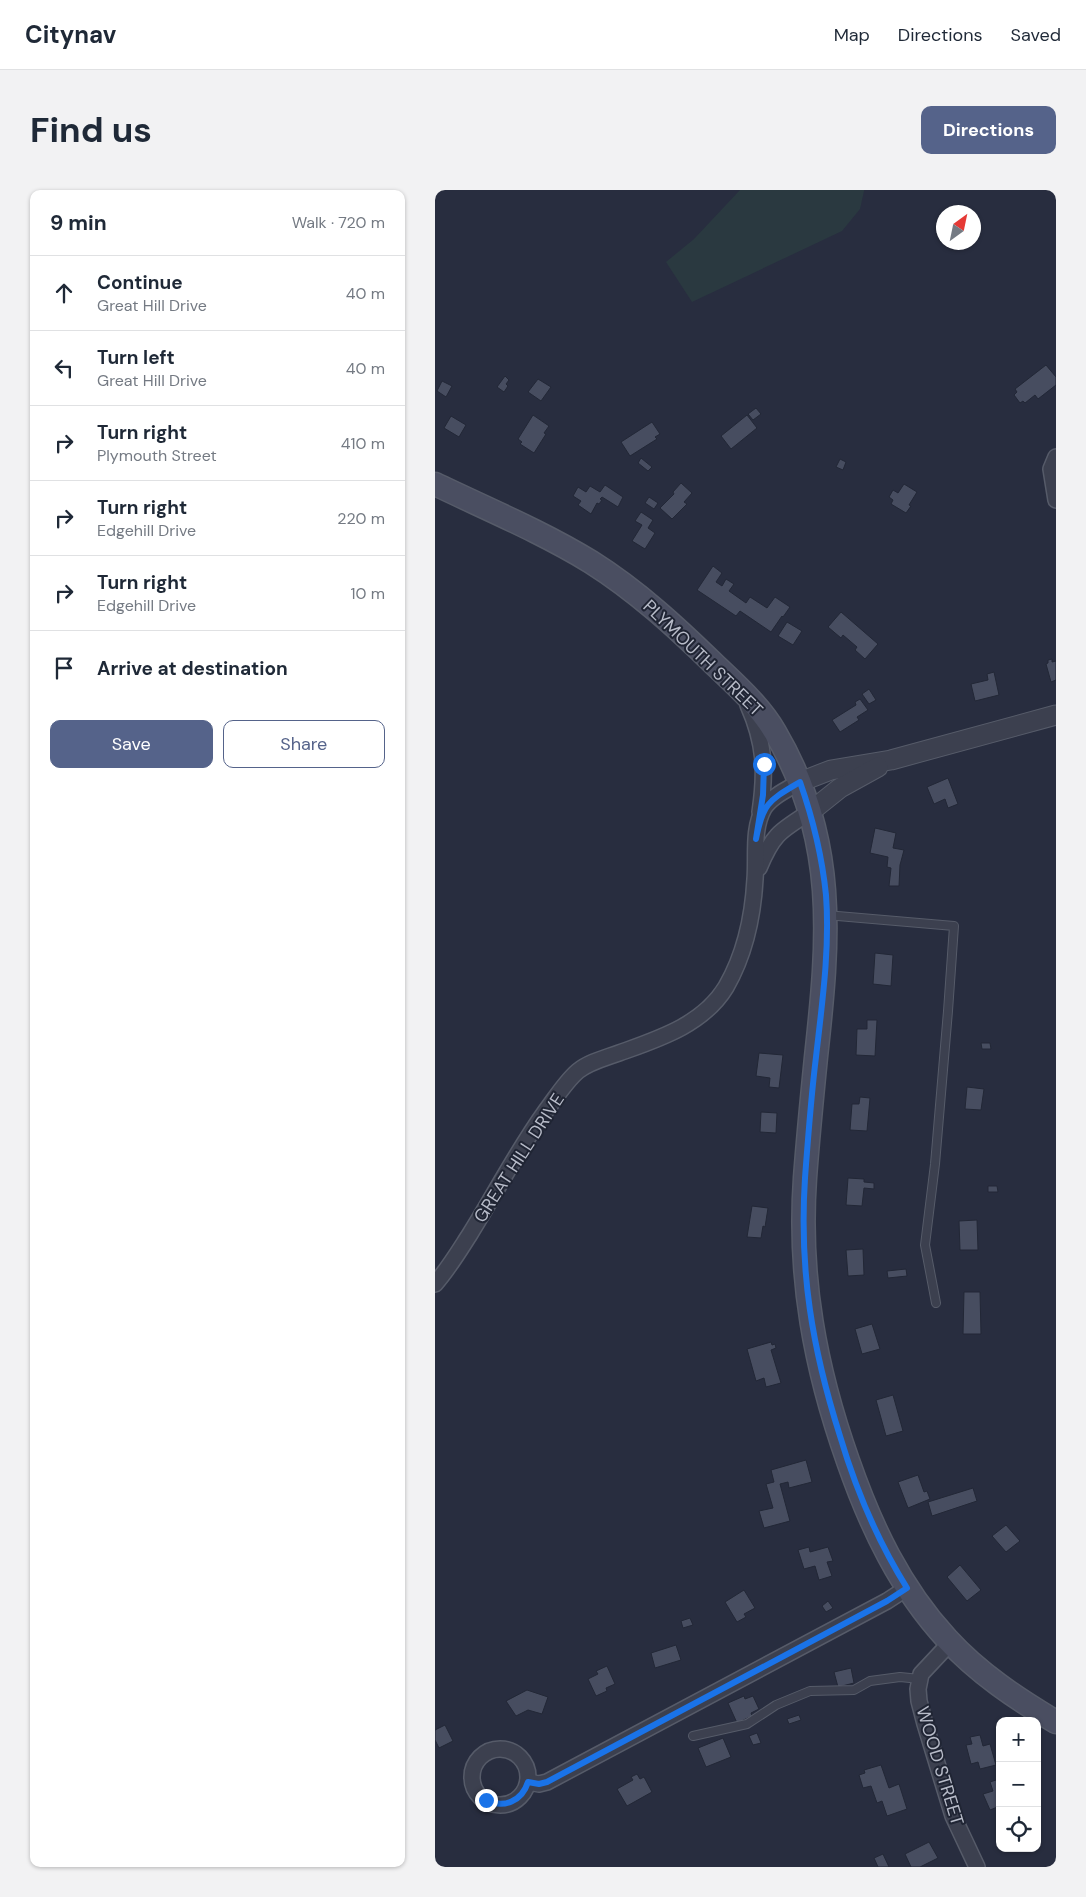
<!DOCTYPE html>
<html lang="en">
<head>
<meta charset="utf-8">
<style>
	:root { --surface:#fff; --page:#f2f2f3; --text:#1f2937; --muted:#747a83; --line:#e0e1e3; --accent:#55638a }
	body { margin:0; font-family:"DM Sans",sans-serif; background:var(--page); color:var(--text) }
	.controls { position:absolute; right:15px; bottom:15px; display:grid; overflow:hidden; border-radius:10px; box-shadow:0 1px 4px #0004 }
	.controls button { width:45px; height:45px; display:grid; place-items:center; padding:0; border:0; border-bottom:1px solid var(--line); background:var(--surface); color:var(--text); font:25px sans-serif }
	.compass { position:absolute; left:501px; top:15px; width:45px; height:45px; border-radius:50%; background:var(--surface); box-shadow:0 1px 4px #0004; rotate:33deg }
	.stop { position:absolute; width:15px; height:15px; margin:-11px; border:4px solid #1a73e8; border-radius:50%; background:#fff }
	.stop.end { background:#1a73e8; border-color:#fff; box-shadow:0 1px 5px #0008 }
	.list { margin:0; padding:0; list-style:none }
	h2 { display:flex; justify-content:space-between; align-items:center; height:65px; margin:0; padding:0 20px; font-size:21px }
	h2 small { font-size:16px; font-weight:400; color:var(--muted) }
	.list li { display:grid; grid-template-columns:32px 1fr auto; gap:15px; align-items:center; box-sizing:border-box; height:75px; padding:0 20px; border-top:1px solid var(--line) }
	.list b { display:block; font-size:19px; white-space:nowrap }
	.list p { margin:0; font-size:16px; white-space:nowrap; color:var(--muted) }
	.list em { font-size:16px; font-style:normal; color:var(--muted) }
	.actions { display:flex; gap:10px; padding:15px 20px }
	.actions a { flex:1; padding:11px 0; border:1px solid var(--accent); border-radius:10px; text-align:center; font-size:18px; color:var(--accent) }
	.actions .main { background:var(--accent); color:#fff }
	.icon { flex:none; width:28px; height:28px; fill:none; stroke:currentColor; stroke-width:2; stroke-linecap:round; stroke-linejoin:round }
	.map { position:relative; flex:none; width:621px; height:1677px; overflow:hidden; border-radius:10px }
	header { display:flex; align-items:center; gap:30px; box-sizing:border-box; height:70px; padding:0 25px; background:var(--surface); border-bottom:1px solid var(--line) }
	header strong { font-size:24px }
	nav { display:flex; gap:28px; margin-inline-start:auto; font-size:18px }
	.intro { display:flex; align-items:center; justify-content:space-between; box-sizing:border-box; height:120px; padding:0 30px }
	h1 { margin:0; font-size:35px }
	.button { padding:12px 22px; border-radius:10px; background:var(--accent); color:#fff; font-size:18px; font-weight:700 }
	main { display:flex; gap:30px; padding:0 30px }
	aside { flex:1; background:var(--surface); border-radius:10px; box-shadow:0 1px 4px #0004 }
	.map>svg:first-child { display:block }
	.green { fill:#2a3940 }
	.building { fill:#474d60; stroke:#222736 }
	.lines { fill:none; stroke-linecap:round; stroke-linejoin:round }
	.service-casing { stroke:#565b69; stroke-width:10 }
	.minor-casing { stroke:#565b69; stroke-width:18 }
	.tertiary-casing { stroke:#565b69; stroke-width:21 }
	.secondary-casing { stroke:#565b69; stroke-width:25 }
	.service { stroke:#3c404f; stroke-width:8 }
	.minor { stroke:#3c404f; stroke-width:15 }
	.tertiary { stroke:#3c404f; stroke-width:19 }
	.secondary { stroke:#4a4e61; stroke-width:22 }
	.route { stroke:#1a73e8; stroke-width:6 }
	.labels { text-anchor:middle; dominant-baseline:central; stroke-width:4; stroke-linejoin:round; paint-order:stroke }
	.street-label { font-size:18px; fill:#b8bcc9; stroke:#202534 }
</style>
</head>
<body>
<header>
<strong>Citynav</strong>
<nav><a>Map</a><a>Directions</a><a>Saved</a></nav>
</header>
<div class="intro"><h1>Find us</h1><a class="button">Directions</a></div>
<main>
<aside>
<h2>9 min<small>Walk · 720 m</small></h2>
<ul class="list">
<li><svg class="icon" aria-label="ahead" viewBox="0 0 24 24"><path d="M12 20V5M6 11l6-6 6 6"/></svg><div><b>Continue</b><p>Great Hill Drive</p></div><em>40 m</em></li>
<li><svg class="icon" aria-label="left" viewBox="0 0 24 24"><path d="M17 20v-9H6M10 6l-5 5 5 5"/></svg><div><b>Turn left</b><p>Great Hill Drive</p></div><em>40 m</em></li>
<li><svg class="icon" aria-label="right" viewBox="0 0 24 24"><path d="M7 20v-9h11M14 6l5 5-5 5"/></svg><div><b>Turn right</b><p>Plymouth Street</p></div><em>410 m</em></li>
<li><svg class="icon" aria-label="right" viewBox="0 0 24 24"><path d="M7 20v-9h11M14 6l5 5-5 5"/></svg><div><b>Turn right</b><p>Edgehill Drive</p></div><em>220 m</em></li>
<li><svg class="icon" aria-label="right" viewBox="0 0 24 24"><path d="M7 20v-9h11M14 6l5 5-5 5"/></svg><div><b>Turn right</b><p>Edgehill Drive</p></div><em>10 m</em></li>
<li><svg class="icon" aria-label="arrive" viewBox="0 0 24 24"><path d="M6 21V4h12l-3 4 3 4H6"/></svg><div><b>Arrive at destination</b></div></li>
</ul>
<div class="actions"><a class="main">Save</a><a>Share</a></div>
</aside>
<div class="map">
<svg width="621" height="1677" viewBox="0 0 621 1677">
	<rect width="100%" height="100%" fill="#282d3f"/>
	<polygon class="green" points="305,0 429,0 429,1 425,19 407,41 257,112 231,72 259,49"/>
	<g class="building">
		<polygon points="611,175 621,187 621,195 603,209 600,205 590,213 588,211 585,213 579,205 582,202 580,199"/>
		<polygon points="70,186 74,190 71,194 73,196 69,202 62,197"/>
		<polygon points="103,189 116,197 106,211 93,202"/>
		<polygon points="7,191 17,196 11,207 2,201"/>
		<polygon points="321,218 326,224 318,230 313,224"/>
		<polygon points="98,225 114,236 109,243 111,244 99,263 85,254 87,252 83,249"/>
		<polygon points="312,225 322,238 296,259 286,246"/>
		<polygon points="16,226 31,235 24,247 9,238"/>
		<polygon points="217,232 225,244 220,247 222,249 195,266 186,252"/>
		<polygon points="206,268 217,277 213,281 203,273"/>
		<polygon points="405,269 411,272 408,280 401,277"/>
		<polygon points="246,293 257,303 249,312 252,314 237,329 225,318 239,304 238,302"/>
		<polygon points="469,294 482,302 474,315 476,316 471,323 456,314 458,310 454,307 458,300 463,303"/>
		<polygon points="170,295 188,307 183,317 167,307 165,309 167,310 164,314 162,313 156,324 143,315 146,311 138,306 143,297 151,302 155,296 165,302"/>
		<polygon points="214,307 223,313 219,319 210,313"/>
		<polygon points="206,322 218,330 213,338 220,343 210,359 197,351 207,335 200,331"/>
		<polygon points="278,376 287,383 281,392 287,396 291,389 299,394 294,401 311,413 315,407 332,418 340,407 355,417 348,427 347,426 336,442 305,421 301,426 262,400"/>
		<polygon points="406,422 443,454 430,469 420,460 422,457 408,445 406,448 393,437"/>
		<polygon points="352,432 367,441 358,455 343,446"/>
		<polygon points="617,469 617,472 621,471 621,490 616,492 611,474 613,473 613,470"/>
		<polygon points="559,482 564,505 540,511 536,494 553,490 552,484"/>
		<polygon points="434,499 441,510 434,514 427,504"/>
		<polygon points="425,509 433,520 422,527 424,530 405,542 397,530 421,515 420,512"/>
		<polygon points="513,588 523,614 513,618 510,609 499,614 492,597"/>
		<polygon points="440,638 461,643 458,658 469,660 465,675 464,696 454,696 456,678 452,677 453,667 435,663"/>
		<polygon points="440,763 458,765 456,796 438,794"/>
		<polygon points="432,830 442,830 440,866 421,865 422,839 432,839"/>
		<polygon points="546,853 555,853 556,859 547,859"/>
		<polygon points="324,863 348,865 344,898 334,897 335,888 321,886"/>
		<polygon points="532,897 549,899 546,920 530,919"/>
		<polygon points="425,907 435,908 432,941 415,940 417,914 424,914"/>
		<polygon points="326,922 342,923 341,943 325,942"/>
		<polygon points="413,988 429,989 429,992 439,993 439,999 429,998 427,1016 411,1015"/>
		<polygon points="553,996 562,996 563,1002 553,1002"/>
		<polygon points="317,1016 333,1018 330,1037 328,1036 326,1048 312,1047"/>
		<polygon points="542,1030 543,1060 525,1060 524,1031"/>
		<polygon points="428,1059 429,1085 413,1086 411,1060"/>
		<polygon points="471,1079 472,1086 453,1088 452,1081"/>
		<polygon points="529,1102 545,1102 546,1144 528,1144"/>
		<polygon points="437,1134 445,1159 427,1164 420,1139"/>
		<polygon points="336,1152 337,1155 340,1154 341,1158 336,1160 346,1193 331,1197 329,1188 321,1191 312,1159"/>
		<polygon points="458,1205 468,1241 451,1246 441,1210"/>
		<polygon points="371,1270 377,1292 354,1298 353,1292 345,1294 355,1331 329,1338 324,1321 338,1318 331,1294 339,1292 336,1280"/>
		<polygon points="483,1285 489,1302 492,1301 495,1309 473,1318 463,1292"/>
		<polygon points="538,1298 542,1311 497,1326 493,1312"/>
		<polygon points="571,1335 585,1351 571,1362 557,1346"/>
		<polygon points="374,1357 375,1362 393,1357 398,1371 392,1372 397,1386 384,1390 380,1376 369,1379 363,1360"/>
		<polygon points="525,1375 546,1400 532,1411 512,1387"/>
		<polygon points="309,1400 320,1418 309,1424 311,1427 302,1432 290,1412"/>
		<polygon points="393,1411 398,1418 391,1422 387,1416"/>
		<polygon points="255,1428 258,1435 248,1438 246,1431"/>
		<polygon points="241,1455 246,1470 220,1478 216,1463"/>
		<polygon points="172,1476 180,1494 171,1498 172,1501 161,1506 153,1489 163,1484 161,1481"/>
		<polygon points="416,1478 419,1493 403,1497 399,1482"/>
		<polygon points="92,1500 113,1507 107,1524 93,1520 81,1526 71,1511"/>
		<polygon points="309,1506 310,1509 318,1506 324,1519 316,1523 317,1526 302,1533 293,1513"/>
		<polygon points="364,1525 366,1530 354,1534 352,1529"/>
		<polygon points="10,1535 18,1551 4,1558 0,1550 0,1540"/>
		<polygon points="322,1543 326,1553 318,1555 314,1546"/>
		<polygon points="545,1545 548,1556 555,1554 561,1575 545,1579 543,1572 536,1574 531,1555 537,1554 535,1547"/>
		<polygon points="288,1548 296,1567 271,1577 263,1558"/>
		<polygon points="446,1575 454,1598 464,1594 472,1619 452,1626 447,1611 442,1613 436,1596 428,1598 424,1585 430,1583 429,1580"/>
		<polygon points="202,1584 205,1589 209,1587 217,1602 192,1616 182,1599 198,1590 196,1587"/>
		<polygon points="564,1589 565,1616 555,1620 548,1604 558,1601 555,1592"/>
		<polygon points="494,1652 503,1668 485,1677 476,1677 470,1664"/>
		<polygon points="448,1664 454,1677 443,1677 439,1668"/>
	</g>
	<g class="lines">
		<g class="service-casing">
			<g id="service">
				<polyline points="391,725 519,736 513,821 500,974 490,1055 501,1113"/>
				<polyline points="258,1546 312,1534 341,1515 375,1501 419,1500 435,1491 465,1487 485,1489"/>
			</g>
		</g>
		<g class="minor-casing">
			<g id="minor">
				<polyline points="621,267 616,279 621,310"/>
				<path d="M 313,515 C 330,553 331,582 325,622"/>
				<path d="M 324,678 C 338,644 345,641 375,622"/>
				<path d="M 0,1094 C 14,1078 24,1061 35,1044 C 60,1004 82,961 110,922 C 120,909 130,892 143,881 C 154,872 170,868 184,863 C 223,849 268,835 291,797 C 310,764 318,726 320,689 C 322,666 317,639 329,618 C 337,606 353,599 365,592"/>
				<polyline points="515,1453 486,1484 483,1499 484,1511 490,1534 518,1626 542,1677"/>
				<circle cx="65" cy="1587" r="28"/>
				<polyline points="93,1592 104,1594 112,1592 452,1411 472,1398"/>
			</g>
		</g>
		<g class="tertiary-casing">
			<g id="tertiary">
				<polyline points="365,592 396,580 456,570 621,525"/>
				<polyline points="375,622 405,598 443,577"/>
			</g>
		</g>
		<g class="secondary-casing">
			<path id="secondary" d="M 0,294 C 52,319 107,342 156,372 C 202,401 241,437 279,474 C 301,495 324,515 340,542 C 403,649 394,749 381,867 C 377,907 373,948 370,988 C 363,1087 380,1178 413,1271 C 436,1337 465,1398 512,1449 C 543,1483 582,1509 621,1532"/>
		</g>
		<use href="#service" class="service"/>
		<use href="#minor" class="minor"/>
		<use href="#tertiary" class="tertiary"/>
		<use href="#secondary" class="secondary"/>
	</g>
	<g class="lines">
		<path class="route" d="M 51,1610 C 69,1619 87,1611 93,1592 L 104,1594 L 112,1592 L 452,1411 L 472,1398 C 442,1350 421,1300 405,1246 C 377,1158 364,1080 370,988 C 373,948 376,907 381,867 C 387,814 395,759 391,705 C 387,666 378,629 365,592 C 335,610 328,612 321,649 L 328,605 L 329,574"/>
	</g>
	<g class="labels">
		<g class="street-label">
			<text transform="translate(268 468) rotate(44)">PLYMOUTH STREET</text>
			<text transform="translate(84 968) rotate(-57)">GREAT HILL DRIVE</text>
			<text transform="translate(505 1576) rotate(73)">WOOD STREET</text>
		</g>
	</g>
</svg>
<div class="controls">
<button>+</button>
<button>−</button>
<button><svg class="icon" aria-label="locate" viewBox="0 0 24 24"><circle cx="12" cy="12" r="6"/><path d="M12 2v4M12 18v4M2 12h4M18 12h4"/></svg></button>
</div>
<svg class="compass" viewBox="-18 -18 36 36"><path d="M0-13l5 13h-10z" fill="#e53935"/><path d="M0 13l5-13h-10z" fill="#747a83"/></svg>
<div class="stop" style="left:329px;top:574px"></div>
<div class="stop end" style="left:51px;top:1610px"></div>
</div>
</main>
</body>
</html>
